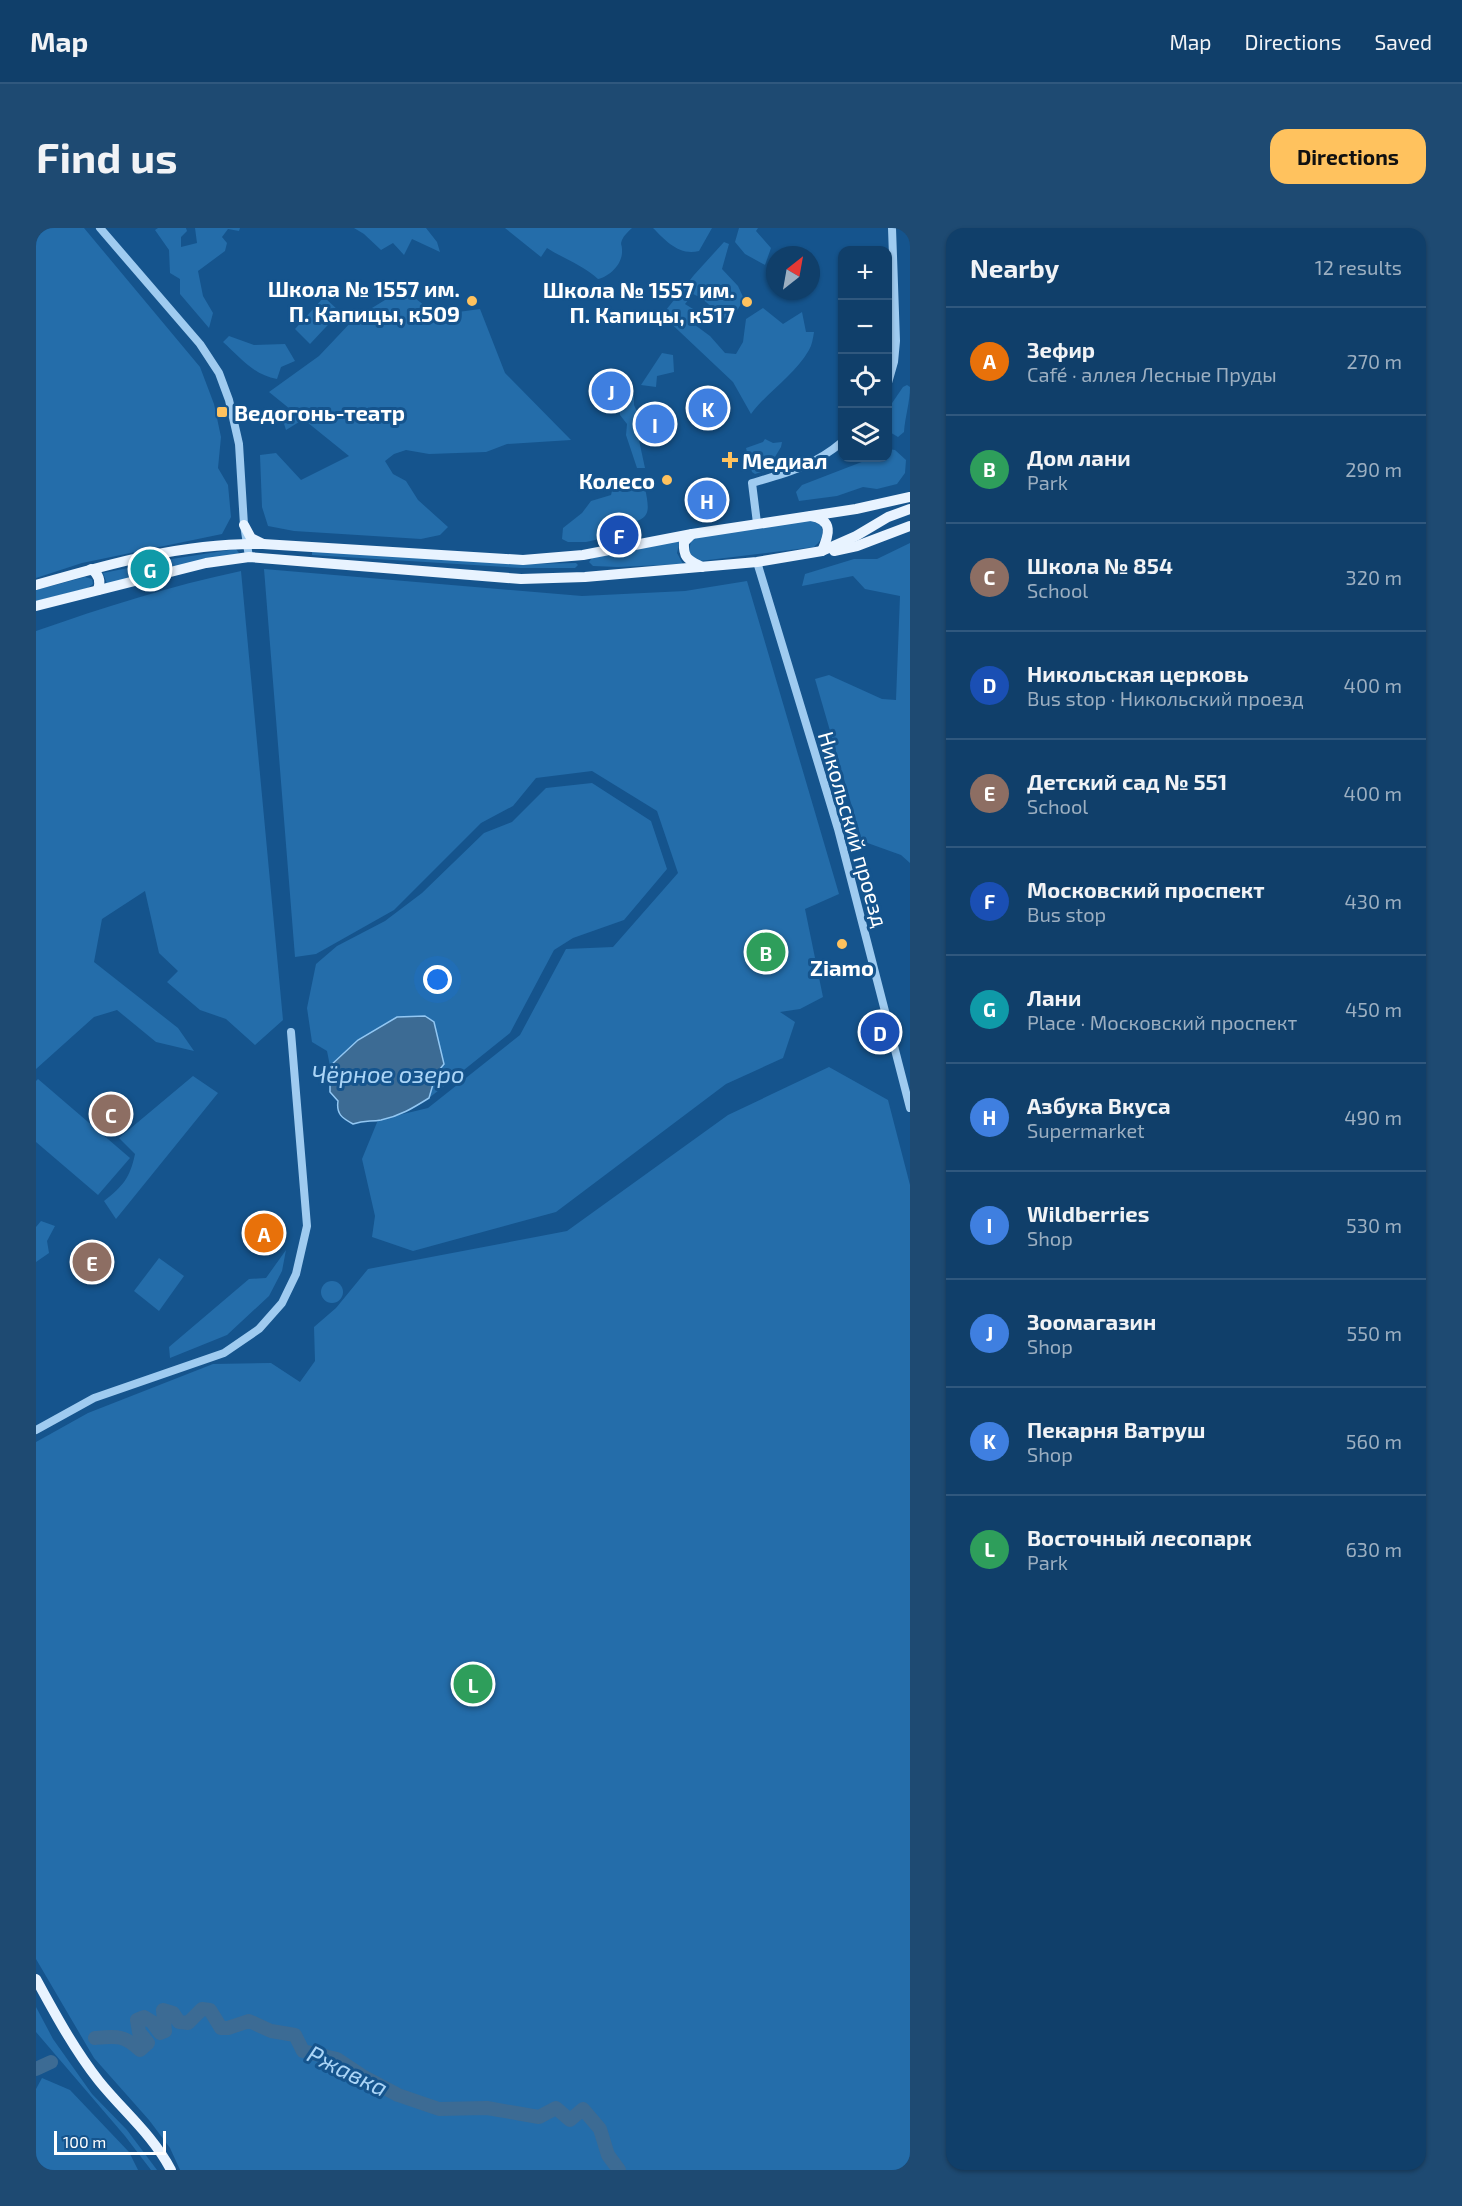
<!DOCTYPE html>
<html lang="en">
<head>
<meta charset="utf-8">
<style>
	:root { --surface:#103f6a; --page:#1e4a72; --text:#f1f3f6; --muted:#9cafc1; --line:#30587e; --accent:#ffc25e }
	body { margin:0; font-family:"Exo 2",sans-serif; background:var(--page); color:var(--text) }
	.controls { position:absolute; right:18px; top:18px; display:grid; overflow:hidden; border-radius:12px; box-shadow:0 2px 4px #0004 }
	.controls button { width:54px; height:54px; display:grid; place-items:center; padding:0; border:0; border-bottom:2px solid var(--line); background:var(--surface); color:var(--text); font:30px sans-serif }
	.compass { position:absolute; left:730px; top:18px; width:54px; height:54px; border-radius:50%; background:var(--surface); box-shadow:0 2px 4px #0004; rotate:31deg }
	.scale { position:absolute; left:18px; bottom:15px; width:112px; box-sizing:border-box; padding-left:6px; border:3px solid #fff; border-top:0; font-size:16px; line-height:21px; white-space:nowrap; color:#fff; -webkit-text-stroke:4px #15548d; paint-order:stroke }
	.you { position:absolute; left:402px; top:752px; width:21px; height:21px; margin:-15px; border:4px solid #fff; border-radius:50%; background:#1a73e8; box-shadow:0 0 0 9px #1a73e833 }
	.badge { display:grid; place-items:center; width:39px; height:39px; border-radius:50%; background:var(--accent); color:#fff; font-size:20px; font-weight:700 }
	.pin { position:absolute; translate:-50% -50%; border:3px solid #fff; box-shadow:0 2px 6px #0006 }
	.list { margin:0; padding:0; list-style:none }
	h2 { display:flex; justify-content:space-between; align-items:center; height:78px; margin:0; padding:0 24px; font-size:26px }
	h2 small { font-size:20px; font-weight:400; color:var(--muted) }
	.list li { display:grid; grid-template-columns:39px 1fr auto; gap:18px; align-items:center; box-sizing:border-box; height:108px; padding:0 24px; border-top:2px solid var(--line) }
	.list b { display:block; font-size:22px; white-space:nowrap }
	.list p { margin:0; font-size:20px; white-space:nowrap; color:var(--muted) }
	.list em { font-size:20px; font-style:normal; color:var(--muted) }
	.icon { flex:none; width:33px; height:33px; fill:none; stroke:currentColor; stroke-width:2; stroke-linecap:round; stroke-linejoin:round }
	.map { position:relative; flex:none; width:874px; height:1942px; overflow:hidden; border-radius:18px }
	header { display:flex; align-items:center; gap:36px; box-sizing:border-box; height:84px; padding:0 30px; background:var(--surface); border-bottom:2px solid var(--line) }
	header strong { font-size:28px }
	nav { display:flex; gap:33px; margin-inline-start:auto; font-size:21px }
	.intro { display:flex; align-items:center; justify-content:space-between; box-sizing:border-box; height:144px; padding:0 36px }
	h1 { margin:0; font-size:42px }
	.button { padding:15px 27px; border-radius:18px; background:var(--accent); color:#111; font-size:21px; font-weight:700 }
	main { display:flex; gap:36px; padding:0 36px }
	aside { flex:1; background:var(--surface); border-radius:18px; box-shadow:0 2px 4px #0004 }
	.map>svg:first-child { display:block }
	.green { fill:#246daa }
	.water { fill:#3c6b94; stroke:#92c7f3; stroke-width:1.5 }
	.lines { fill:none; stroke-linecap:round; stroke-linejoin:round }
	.river { stroke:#3c6b94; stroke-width:14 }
	.minor { stroke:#9fcbf0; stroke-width:8 }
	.major { stroke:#e8f3ff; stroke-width:10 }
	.poi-dot { fill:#ffc25e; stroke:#15548d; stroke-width:2 }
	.labels { text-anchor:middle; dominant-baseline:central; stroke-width:6; stroke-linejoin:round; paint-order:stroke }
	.poi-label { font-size:22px; font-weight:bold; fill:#fff; stroke:#15548d; text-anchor:end }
	.street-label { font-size:22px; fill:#fff; stroke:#15548d }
	.water-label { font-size:24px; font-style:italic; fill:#abd5f7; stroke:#15548d }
</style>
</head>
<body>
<header>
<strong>Map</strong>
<nav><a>Map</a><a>Directions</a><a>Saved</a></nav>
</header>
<div class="intro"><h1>Find us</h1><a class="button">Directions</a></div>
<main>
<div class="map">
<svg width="874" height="1942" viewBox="0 0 874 1942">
	<rect width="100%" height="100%" fill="#15548d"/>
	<g class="green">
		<polygon points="0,0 48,0 164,139 178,176 185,209 182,240 192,257 195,289 186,306 46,335 0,350"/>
		<polygon points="122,0 150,0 151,3 145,9 145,19 161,15 159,0 204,0 203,3 192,1 186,9 191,15 189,23 162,43 167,68 177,85 173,100 144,66 144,51 134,45 133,22 119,2"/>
		<polygon points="318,0 390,0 401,14 404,24 376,11 368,27 357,15 345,22 328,6"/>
		<path d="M 469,0 L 596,0 C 592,4 588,7 586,12 C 584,18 586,15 586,22 C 587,35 575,48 562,51 C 547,37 528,31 511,20 L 505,29 Z"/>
		<path d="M 617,0 L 676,0 L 663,23 C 643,28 630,13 617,0 Z"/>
		<polygon points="703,0 722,0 720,3 735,20 729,37 709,26 699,14"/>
		<path d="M 688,14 L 693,16 L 686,41 L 702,58 L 708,71 L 702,81 L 691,92 C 679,84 670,71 657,66 L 649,76 L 657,81 L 659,97 L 674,108 L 689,125 L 700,126 L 707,114 L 710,91 L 727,80 L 747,96 L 766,84 L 770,104 L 778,104 C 777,110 776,117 773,122 C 759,147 732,163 715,186 L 697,154 L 626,87 L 658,47 Z"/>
		<polygon points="374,66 400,87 444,81 469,145 535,212 471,216 450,224 393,226 370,222 358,226 349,233 357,246 370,253 382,272 412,299 404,307 385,311 258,303 232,298 226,279 224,227 240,225 265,252 313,228 261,186 263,194 250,202 244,183 254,181 233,164 283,128 318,91 349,72"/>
		<polygon points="288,69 304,84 274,116 259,101"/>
		<path d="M 193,108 L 218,117 L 249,116 L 259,133 L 245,139 L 241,151 C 217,147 204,129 187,114 Z"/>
		<polygon points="626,125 637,127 638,144 621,148 620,159 605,157"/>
		<path d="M 871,157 L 874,159 C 874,174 869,189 868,204 L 862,209 L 852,203 L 852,181 L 867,159 Z"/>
		<polygon points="587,158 597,165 598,169 598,177 603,188 601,203 609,240 601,240 590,207 591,196 584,187 582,168 585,165"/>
		<polygon points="729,211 737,215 746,214 745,219 731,242 719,246 716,244 710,220 727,214"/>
		<polygon points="852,221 859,222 870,232 869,245 861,256 841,261 827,259 801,268 763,273 760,264 766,257 836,230 852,230"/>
		<path d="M 599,253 L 609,260 C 614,285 615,292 587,296 L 577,308 L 550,314 L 532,314 L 526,311 L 527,300 L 546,285 L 555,273 L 575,267 L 576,263 L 587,260 Z"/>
		<path d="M 771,291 L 785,297 C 788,308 786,312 778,319 L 664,333 L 657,329 L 653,323 L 655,313 L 660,308 Z"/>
		<polygon points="644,312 641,325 647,336 582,339 557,338 553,334 556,330"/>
		<polygon points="874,315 874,635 865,627 826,613 779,451 793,447 846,471 860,472 864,368 829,361 817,348 766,358 769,346 818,331 841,331"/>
		<polygon points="200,321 203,325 201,327 131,341 128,339 129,332"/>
		<polygon points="276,323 485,336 540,335 542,337 539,340 485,340 276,327"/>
		<polygon points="117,337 118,344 71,356 67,345 97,339"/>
		<polygon points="228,341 546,368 649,363 711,353 803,666 769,681 787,769 764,781 744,784 759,794 747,830 690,856 520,984 377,1023 336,1009 339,988 326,931 342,892 392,880 484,807 530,721 577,719 642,645 621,583 556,543 500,550 477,578 445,595 358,682 280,726 259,729"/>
		<path d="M 205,343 L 247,792 L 219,817 L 190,791 L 164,782 L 131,754 L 142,743 L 123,725 L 109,663 L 66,691 L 58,734 L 142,800 L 158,823 L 120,814 L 81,782 L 58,789 L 0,841 L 0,403 C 69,379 134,358 205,343 Z"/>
		<polygon points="49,349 56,351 57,356 52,360 0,373 0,362"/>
		<polygon points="556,555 615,593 631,641 588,692 537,710 518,722 474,805 393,870 400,846 322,812 294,838 291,823 276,814 271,780 280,736 301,718 349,693 386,665 448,605 476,594 510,560"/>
		<polygon points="793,839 852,872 874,957 874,1942 144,1942 134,1920 113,1892 58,1830 0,1731 0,1214 52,1185 177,1136 235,1135 264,1154 279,1133 278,1099 300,1080 332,1041 531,1003 692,887"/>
		<path d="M 157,848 L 182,865 L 80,991 L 68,973 C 87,958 94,950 99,926 L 83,910 Z"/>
		<polygon points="2,851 94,930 62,967 0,914 0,853"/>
		<polygon points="5,993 19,998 11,1013 13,1025 0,1034 0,999"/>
		<polygon points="250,1022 246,1043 233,1068 191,1107 134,1130 133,1119 213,1051 230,1050"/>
		<polygon points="123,1030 148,1048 123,1083 98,1063"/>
		<circle cx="296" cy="1064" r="11"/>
		<polygon points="0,1779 17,1811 56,1866 91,1902 121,1942 115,1942 89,1908 0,1804"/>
		<polygon points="6,1850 34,1862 93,1924 102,1942 0,1942 0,1861"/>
	</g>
	<path class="water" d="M 389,788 L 398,794 L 408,836 L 400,846 L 393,870 C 377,880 364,888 345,892 C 334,894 329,892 317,896 C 306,890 300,886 302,873 L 294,864 L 294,838 L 322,812 L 361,789 Z"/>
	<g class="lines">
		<g class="river">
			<path d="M 59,1810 C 81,1808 88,1807 104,1822 L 112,1815 L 103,1804 L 101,1792 L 108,1789 L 116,1794 L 124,1805 L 129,1803 L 127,1782 L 137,1785 L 143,1794 L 152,1795 L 166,1781 L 174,1782 L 185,1800 L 192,1800 L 213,1793 L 235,1803 L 259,1807 L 267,1823 L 301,1831 L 328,1849 L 362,1867 L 403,1881 L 451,1880 L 503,1889 L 520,1880 L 534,1892 L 547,1881 L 564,1901 L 572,1927 L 583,1942"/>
			<polyline points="0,1841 15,1834"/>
		</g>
		<g class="minor">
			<polyline points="64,0 164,116 183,145 193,172 203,216 208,297 213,329"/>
			<polyline points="852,155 858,134 860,113 856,0"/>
			<path d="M 721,295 L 716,255 C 750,245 778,238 806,214"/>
			<polyline points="721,334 802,601 874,880"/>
			<polyline points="0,1202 58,1170 188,1125 223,1101 246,1075 260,1046 271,998 255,804"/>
		</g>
		<g class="major">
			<path d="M 775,288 C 798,292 793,307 786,323"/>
			<polyline points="208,297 215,310 227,316"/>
			<path d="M 656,306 L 648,314 C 647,331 653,332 666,339"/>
			<polyline points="798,323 821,318 874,298"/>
			<path d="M 55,341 C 63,346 65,353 62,362"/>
			<path d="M 0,357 C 73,336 150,314 227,316 L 487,332 L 547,327 L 656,306 L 820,281 L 874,269"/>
			<polyline points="0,378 170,335 213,329 485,351 549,349 721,334 786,323 820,308 852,289 874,281"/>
			<path d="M 0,1751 C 19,1786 38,1821 63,1853 C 88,1884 116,1906 135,1942"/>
		</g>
	</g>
	<g class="poi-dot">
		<circle cx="436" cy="73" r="6"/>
		<circle cx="711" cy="74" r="6"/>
		<rect x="180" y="178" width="12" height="12" rx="3"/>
		<path d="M691 223h6v6h6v6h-6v6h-6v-6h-6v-6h6z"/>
		<circle cx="631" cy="252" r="6"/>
		<circle cx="806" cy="716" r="6"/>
	</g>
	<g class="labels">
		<g class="poi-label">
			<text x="424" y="60">Школа № 1557 им.<tspan x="424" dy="25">П. Капицы, к509</tspan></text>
			<text x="699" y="61">Школа № 1557 им.<tspan x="699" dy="25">П. Капицы, к517</tspan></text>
			<text x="198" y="184" text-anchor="start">Ведогонь-театр</text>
			<text x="706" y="232" text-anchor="start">Медиал</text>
			<text x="619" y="252">Колесо</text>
			<text x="806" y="739" text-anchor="middle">Ziamo</text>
		</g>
		<g class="street-label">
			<text transform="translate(818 601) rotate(74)">Никольский проезд</text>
		</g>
		<g class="water-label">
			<text x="352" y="845">Чёрное озеро</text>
			<text transform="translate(312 1842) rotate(26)">Ржавка</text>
		</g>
	</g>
</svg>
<div class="controls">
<button>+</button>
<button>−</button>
<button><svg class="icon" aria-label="locate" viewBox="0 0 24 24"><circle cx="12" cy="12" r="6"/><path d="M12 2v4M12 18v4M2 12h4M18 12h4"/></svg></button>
<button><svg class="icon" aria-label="layers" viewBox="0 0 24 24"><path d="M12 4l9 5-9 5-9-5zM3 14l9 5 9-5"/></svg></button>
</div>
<svg class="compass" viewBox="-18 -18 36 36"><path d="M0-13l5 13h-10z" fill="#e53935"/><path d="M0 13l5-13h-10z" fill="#9cafc1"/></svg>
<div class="scale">100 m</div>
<div class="you"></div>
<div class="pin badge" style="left:228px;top:1005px;background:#e8710a">A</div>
<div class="pin badge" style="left:730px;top:724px;background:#2e9e5b">B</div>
<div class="pin badge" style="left:75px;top:886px;background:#8d6e63">C</div>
<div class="pin badge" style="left:844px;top:804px;background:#1a4fb4">D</div>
<div class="pin badge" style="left:56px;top:1034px;background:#8d6e63">E</div>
<div class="pin badge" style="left:583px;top:307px;background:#1a4fb4">F</div>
<div class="pin badge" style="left:114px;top:341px;background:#0f9aa8">G</div>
<div class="pin badge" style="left:671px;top:272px;background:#3f7fe0">H</div>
<div class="pin badge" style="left:619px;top:196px;background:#3f7fe0">I</div>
<div class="pin badge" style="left:575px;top:163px;background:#3f7fe0">J</div>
<div class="pin badge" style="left:672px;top:180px;background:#3f7fe0">K</div>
<div class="pin badge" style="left:437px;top:1456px;background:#2e9e5b">L</div>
</div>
<aside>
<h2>Nearby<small>12 results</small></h2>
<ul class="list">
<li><span class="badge" style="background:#e8710a">A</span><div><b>Зефир</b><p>Café · аллея Лесные Пруды</p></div><em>270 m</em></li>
<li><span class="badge" style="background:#2e9e5b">B</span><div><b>Дом лани</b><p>Park</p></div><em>290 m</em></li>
<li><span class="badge" style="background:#8d6e63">C</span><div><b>Школа № 854</b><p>School</p></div><em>320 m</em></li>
<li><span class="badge" style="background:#1a4fb4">D</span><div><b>Никольская церковь</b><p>Bus stop · Никольский проезд</p></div><em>400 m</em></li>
<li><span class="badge" style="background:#8d6e63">E</span><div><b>Детский сад № 551</b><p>School</p></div><em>400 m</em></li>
<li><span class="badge" style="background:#1a4fb4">F</span><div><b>Московский проспект</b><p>Bus stop</p></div><em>430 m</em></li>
<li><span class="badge" style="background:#0f9aa8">G</span><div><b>Лани</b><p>Place · Московский проспект</p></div><em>450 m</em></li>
<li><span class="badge" style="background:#3f7fe0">H</span><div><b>Азбука Вкуса</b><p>Supermarket</p></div><em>490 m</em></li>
<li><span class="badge" style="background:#3f7fe0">I</span><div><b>Wildberries</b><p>Shop</p></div><em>530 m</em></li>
<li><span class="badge" style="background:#3f7fe0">J</span><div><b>Зоомагазин</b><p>Shop</p></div><em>550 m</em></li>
<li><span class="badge" style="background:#3f7fe0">K</span><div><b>Пекарня Ватруш</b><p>Shop</p></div><em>560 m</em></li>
<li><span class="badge" style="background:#2e9e5b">L</span><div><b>Восточный лесопарк</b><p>Park</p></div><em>630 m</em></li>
</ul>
</aside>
</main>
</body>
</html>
